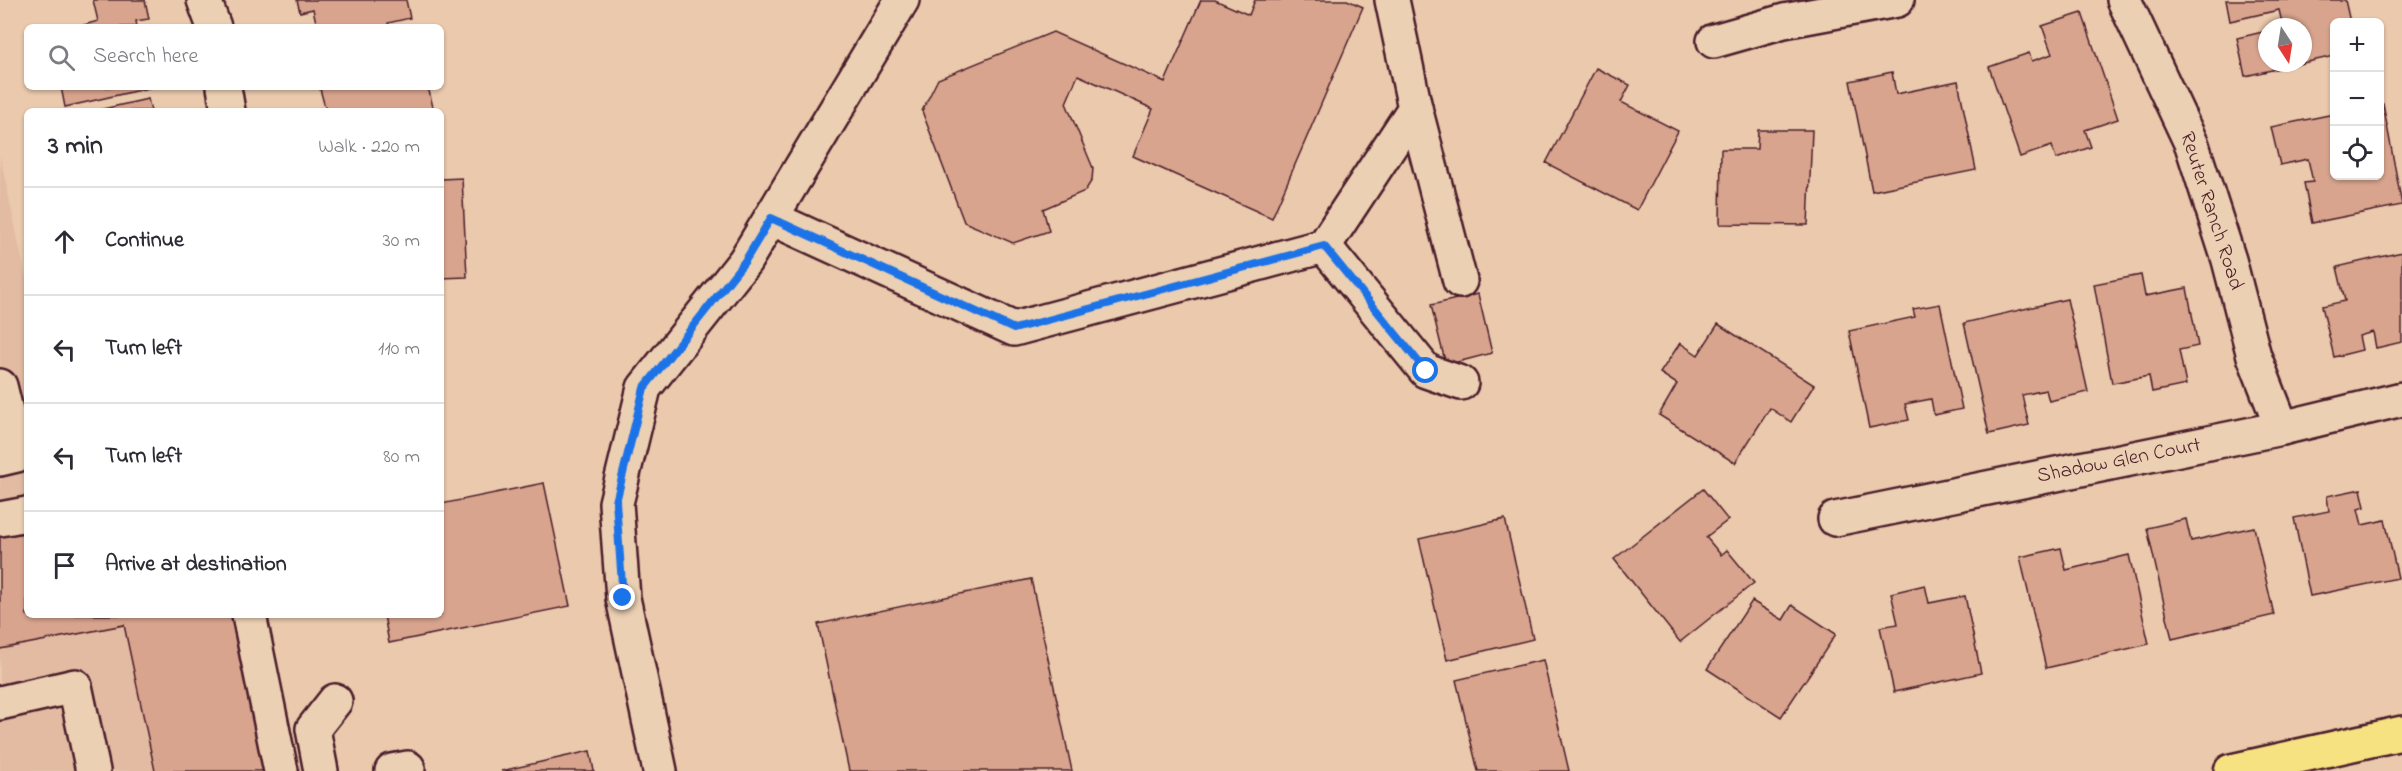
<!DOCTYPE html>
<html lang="en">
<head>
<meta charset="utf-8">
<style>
	:root { --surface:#fff; --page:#f7f7f7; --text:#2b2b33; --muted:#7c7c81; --line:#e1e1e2 }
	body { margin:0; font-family:"Indie Flower",sans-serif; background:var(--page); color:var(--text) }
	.controls { position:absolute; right:18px; top:18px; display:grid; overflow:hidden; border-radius:9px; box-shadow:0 2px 4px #0004 }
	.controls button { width:54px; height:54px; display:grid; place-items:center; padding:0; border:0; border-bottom:2px solid var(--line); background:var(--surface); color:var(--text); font:30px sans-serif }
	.compass { position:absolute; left:2258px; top:18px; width:54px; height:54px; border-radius:50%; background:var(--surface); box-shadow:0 2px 4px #0004; rotate:168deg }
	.stop { position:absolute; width:18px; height:18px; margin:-14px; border:4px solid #1a73e8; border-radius:50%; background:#fff }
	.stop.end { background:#1a73e8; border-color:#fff; box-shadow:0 2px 6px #0008 }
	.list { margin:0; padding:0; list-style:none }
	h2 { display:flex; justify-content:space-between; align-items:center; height:78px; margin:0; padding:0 24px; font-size:26px }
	h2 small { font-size:20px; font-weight:400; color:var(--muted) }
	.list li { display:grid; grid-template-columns:39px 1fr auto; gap:18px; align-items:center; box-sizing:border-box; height:108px; padding:0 24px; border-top:2px solid var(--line) }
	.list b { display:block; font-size:22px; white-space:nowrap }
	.list em { font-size:20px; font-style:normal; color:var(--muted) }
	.icon { flex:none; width:33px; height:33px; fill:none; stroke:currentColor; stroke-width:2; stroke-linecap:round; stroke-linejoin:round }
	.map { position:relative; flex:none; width:2402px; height:771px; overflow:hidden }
	.search { position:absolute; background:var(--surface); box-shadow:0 2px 4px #0004; left:24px; top:24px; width:420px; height:66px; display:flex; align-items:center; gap:15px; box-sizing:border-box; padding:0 21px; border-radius:9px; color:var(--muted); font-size:22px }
	.panel { position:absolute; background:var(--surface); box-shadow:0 2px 4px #0004; left:24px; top:108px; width:420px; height:510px; border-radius:9px }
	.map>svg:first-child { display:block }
	.built { fill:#e2bba2 }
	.building { fill:#d8a48e; stroke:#4a1f2b; stroke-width:1.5 }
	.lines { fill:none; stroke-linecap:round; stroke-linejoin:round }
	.minor-casing { stroke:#4a1f2b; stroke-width:38 }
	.major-casing { stroke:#4a1f2b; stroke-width:38 }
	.minor { stroke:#ecd0b3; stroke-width:33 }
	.major { stroke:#f7e281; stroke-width:33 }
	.route { stroke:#1a73e8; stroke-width:8 }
	.labels { text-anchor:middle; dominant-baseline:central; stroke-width:4.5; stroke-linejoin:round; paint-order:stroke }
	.street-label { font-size:21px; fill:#4a1f2b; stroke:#ecd0b3 }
</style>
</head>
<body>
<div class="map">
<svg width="2402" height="771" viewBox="0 0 2402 771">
	<rect width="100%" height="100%" fill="#eac9ad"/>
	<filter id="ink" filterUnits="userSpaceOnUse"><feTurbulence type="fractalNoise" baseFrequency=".0167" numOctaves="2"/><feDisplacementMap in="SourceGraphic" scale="12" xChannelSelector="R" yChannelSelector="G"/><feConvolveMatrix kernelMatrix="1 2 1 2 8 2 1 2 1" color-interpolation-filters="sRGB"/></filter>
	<g filter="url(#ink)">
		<polygon class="built" points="0,156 27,282 27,615 261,615 293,771 0,771"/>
		<g class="building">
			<polygon points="93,0 145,0 149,19 136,21 137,27 77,27 98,21"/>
			<polygon points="297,0 406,0 410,18 388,23 389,27 317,27 313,9 300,12"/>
			<polygon points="1201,0 1215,0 1249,15 1255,0 1347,0 1363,7 1272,218 1133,156 1153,109 1078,75 1066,103 1093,168 1092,180 1085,191 1043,209 1049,231 1013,243 964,222 922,111 938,79 1053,32 1165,82"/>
			<polygon points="2226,0 2345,0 2350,22 2334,22 2334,56 2303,63 2303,27 2283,27 2279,10 2230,21"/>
			<polygon points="2082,13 2118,119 2085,130 2091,147 2056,159 2052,146 2020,157 1989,67 2029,53 2032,61 2052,54 2042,26"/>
			<polygon points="2267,31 2267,63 2303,63 2245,76 2237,38"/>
			<polygon points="1596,68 1630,85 1621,102 1678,131 1637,210 1546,163"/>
			<polygon points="1892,72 1896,94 1958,81 1976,170 1872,191 1850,81"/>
			<polygon points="61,87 153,87 65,107"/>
			<polygon points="327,87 428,87 434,111 326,111 320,89"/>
			<polygon points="148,99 151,111 94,111"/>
			<polygon points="2380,104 2383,104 2402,205 2312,223 2304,183 2313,182 2308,159 2280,165 2271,127 2334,114 2334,176 2380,176"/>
			<polygon points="1758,130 1812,130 1808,225 1720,224 1721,149 1757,149"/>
			<polygon points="462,178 467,277 441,278 441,179"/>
			<polygon points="2402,252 2402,342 2376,348 2373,332 2359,336 2362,350 2334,357 2322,306 2345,301 2337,267"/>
			<polygon points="2141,275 2145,296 2187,288 2198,346 2179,350 2186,385 2152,392 2149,376 2112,383 2094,284"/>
			<polygon points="1478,294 1492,353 1446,365 1431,305"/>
			<polygon points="2067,299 2088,392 2049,401 2046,390 2022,395 2029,425 1989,434 1964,323"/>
			<polygon points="1940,304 1962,409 1934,415 1931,399 1905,404 1909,420 1869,428 1849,331 1915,317 1913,309"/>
			<polygon points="1718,324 1814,385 1791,422 1770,408 1735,463 1659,415 1677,384 1660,373 1680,343 1698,355"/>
			<polygon points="544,483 570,606 389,643 384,615 441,615 441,504"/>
			<polygon points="1703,489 1728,520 1706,537 1721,555 1727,550 1754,583 1680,642 1614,559"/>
			<polygon points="2361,489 2365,507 2358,509 2362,525 2385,520 2398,578 2310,596 2294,518 2329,511 2327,496"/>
			<polygon points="1505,519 1533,639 1447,660 1419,539"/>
			<polygon points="2186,519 2191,541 2254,527 2274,615 2172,639 2147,528"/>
			<polygon points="27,531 27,615 240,615 271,771 155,771 124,625 0,649 0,536"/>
			<polygon points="2061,548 2066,570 2129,555 2149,644 2046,668 2020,557"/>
			<polygon points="1031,579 1072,771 849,771 818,624"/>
			<polygon points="1925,585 1929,603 1965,596 1981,673 1894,692 1880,627 1898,624 1891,593"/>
			<polygon points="1752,601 1783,620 1792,605 1836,634 1781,717 1707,669"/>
			<polygon points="1543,660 1569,771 1478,771 1456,680"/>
			<polygon points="590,751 594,771 501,771"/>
		</g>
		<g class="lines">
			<g class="minor-casing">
				<g id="minor">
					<polyline points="204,0 214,27"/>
					<polyline points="2124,0 2192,145 2229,260 2254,356 2282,428"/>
					<polyline points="1714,41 1784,21 1897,0"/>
					<polyline points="224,87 228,111"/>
					<polyline points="1415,108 1460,281"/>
					<polyline points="771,218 1014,329 1324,246 1415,108 1392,0"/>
					<polyline points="1324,246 1426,371 1461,383"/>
					<polyline points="0,386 17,455 0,459"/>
					<polyline points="0,519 27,514"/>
					<polyline points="1835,519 2282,428 2402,399"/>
					<polyline points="249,615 281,771"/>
					<polyline points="0,703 75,686 93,771"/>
					<polyline points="321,771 313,729 335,701"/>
					<polyline points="392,771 408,768"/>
					<polyline points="660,771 623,598 616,503 644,388 745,261 902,0"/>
				</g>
			</g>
			<g class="major-casing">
				<polyline id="major" points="2231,771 2402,733"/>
			</g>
			<use href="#minor" class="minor"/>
			<use href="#major" class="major"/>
		</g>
	</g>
	<g class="lines" filter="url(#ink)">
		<polyline class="route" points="623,598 616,502 644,388 745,261 771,218 1014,329 1324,246 1426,371"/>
	</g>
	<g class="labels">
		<g class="street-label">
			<text transform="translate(2211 211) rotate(72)">Reuter Ranch Road</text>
			<text transform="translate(2119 461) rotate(-11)">Shadow Glen Court</text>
		</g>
	</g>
</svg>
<div class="controls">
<button>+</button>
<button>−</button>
<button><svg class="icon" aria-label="locate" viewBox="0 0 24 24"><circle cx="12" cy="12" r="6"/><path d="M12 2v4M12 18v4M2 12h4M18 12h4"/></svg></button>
</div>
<svg class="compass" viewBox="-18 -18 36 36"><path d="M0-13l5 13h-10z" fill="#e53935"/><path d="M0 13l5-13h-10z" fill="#7c7c81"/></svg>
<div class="stop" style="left:1426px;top:371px"></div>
<div class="stop end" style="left:623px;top:598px"></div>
<div class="search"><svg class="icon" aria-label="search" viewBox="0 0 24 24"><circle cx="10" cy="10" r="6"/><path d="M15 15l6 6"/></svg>Search here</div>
<section class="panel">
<h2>3 min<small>Walk · 220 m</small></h2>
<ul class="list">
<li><svg class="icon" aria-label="ahead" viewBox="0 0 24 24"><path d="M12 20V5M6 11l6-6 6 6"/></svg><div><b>Continue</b></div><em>30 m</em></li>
<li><svg class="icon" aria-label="left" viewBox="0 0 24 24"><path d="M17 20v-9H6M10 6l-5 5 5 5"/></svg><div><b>Turn left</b></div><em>110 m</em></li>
<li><svg class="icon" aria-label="left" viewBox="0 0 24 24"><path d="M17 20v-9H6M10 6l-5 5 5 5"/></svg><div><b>Turn left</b></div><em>80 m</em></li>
<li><svg class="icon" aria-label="arrive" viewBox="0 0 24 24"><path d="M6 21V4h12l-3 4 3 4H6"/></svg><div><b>Arrive at destination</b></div></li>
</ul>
</section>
</div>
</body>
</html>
